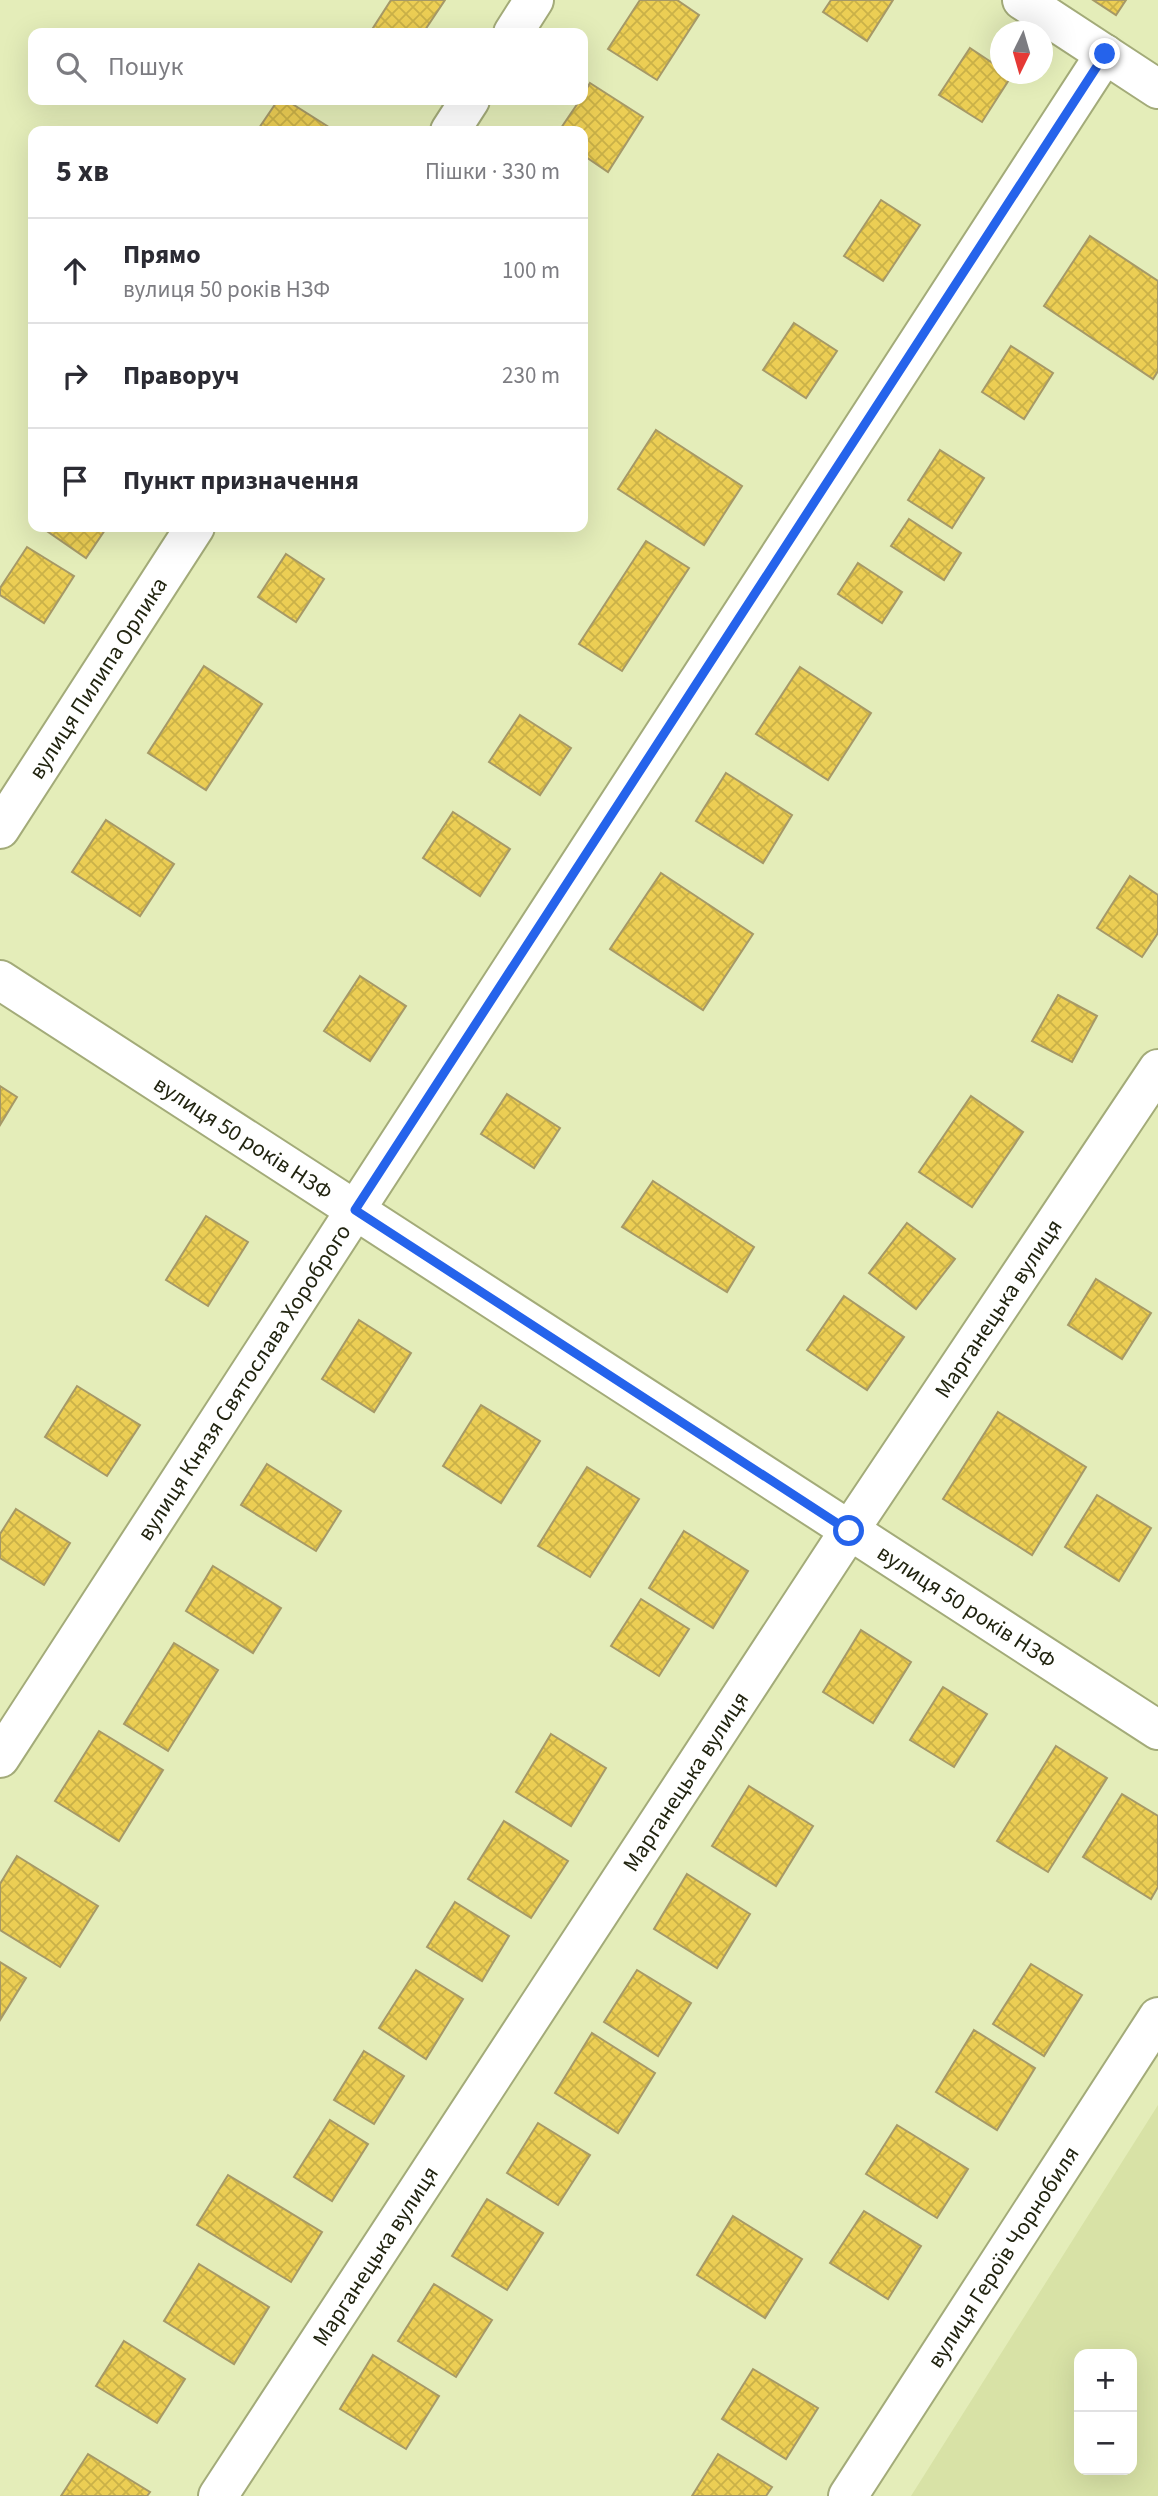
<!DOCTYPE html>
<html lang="uk">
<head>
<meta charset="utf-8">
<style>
	:root { --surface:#fff; --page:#f7f7f7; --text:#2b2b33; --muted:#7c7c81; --line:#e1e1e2 }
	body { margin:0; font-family:"Source Sans 3",sans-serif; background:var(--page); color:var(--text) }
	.controls { position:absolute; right:21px; bottom:21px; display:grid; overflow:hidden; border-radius:14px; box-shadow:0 7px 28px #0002 }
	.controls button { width:63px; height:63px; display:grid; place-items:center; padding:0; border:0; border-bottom:2px solid var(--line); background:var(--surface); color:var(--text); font:35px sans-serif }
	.compass { position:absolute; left:990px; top:21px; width:63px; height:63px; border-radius:50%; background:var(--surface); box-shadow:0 7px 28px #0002; rotate:185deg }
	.stop { position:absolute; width:21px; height:21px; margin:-16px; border:5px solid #2563eb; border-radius:50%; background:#fff }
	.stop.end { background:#2563eb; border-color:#fff; box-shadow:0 2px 7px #0008 }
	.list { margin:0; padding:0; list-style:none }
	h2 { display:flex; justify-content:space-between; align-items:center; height:91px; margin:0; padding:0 28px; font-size:30px }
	h2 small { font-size:23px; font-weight:400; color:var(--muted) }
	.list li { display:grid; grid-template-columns:46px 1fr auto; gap:21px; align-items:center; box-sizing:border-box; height:105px; padding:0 28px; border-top:2px solid var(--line) }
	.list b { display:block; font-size:26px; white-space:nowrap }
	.list p { margin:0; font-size:23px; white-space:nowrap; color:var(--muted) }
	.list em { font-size:23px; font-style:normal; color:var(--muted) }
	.icon { flex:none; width:38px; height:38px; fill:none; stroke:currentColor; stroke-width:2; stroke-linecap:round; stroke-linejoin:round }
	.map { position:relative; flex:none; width:1158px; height:2496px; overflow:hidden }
	.search { position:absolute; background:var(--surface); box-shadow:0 7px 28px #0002; left:28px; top:28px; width:560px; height:77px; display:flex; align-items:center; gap:18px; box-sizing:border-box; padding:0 24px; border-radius:14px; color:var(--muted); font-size:26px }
	.panel { position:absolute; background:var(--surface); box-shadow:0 7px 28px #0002; left:28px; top:126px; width:560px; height:406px; border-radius:14px }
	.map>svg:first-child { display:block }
	.built { fill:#d8e2a6; fill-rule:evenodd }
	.building { fill:url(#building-cross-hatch); stroke:#a69967; stroke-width:2 }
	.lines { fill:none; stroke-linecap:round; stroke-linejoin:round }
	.minor-casing { stroke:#a3ab79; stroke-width:42 }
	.primary-casing { stroke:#a3ab79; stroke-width:42 }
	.minor { stroke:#fff; stroke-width:38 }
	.primary { stroke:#fff; stroke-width:38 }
	.route { stroke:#2563eb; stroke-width:9 }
	.labels { text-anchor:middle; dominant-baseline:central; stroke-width:6; stroke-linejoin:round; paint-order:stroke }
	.street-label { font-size:23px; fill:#212410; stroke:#e4edb9 }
</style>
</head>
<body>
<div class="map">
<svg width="1158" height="2496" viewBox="0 0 1158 2496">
	<defs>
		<pattern id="building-cross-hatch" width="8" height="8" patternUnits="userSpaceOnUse" patternTransform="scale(1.75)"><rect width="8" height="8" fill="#ecce54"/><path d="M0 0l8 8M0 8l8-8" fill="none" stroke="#cab148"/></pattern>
	</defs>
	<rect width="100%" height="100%" fill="#e4edb9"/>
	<path class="built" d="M 1158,2105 L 1158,2496 L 911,2496 ZM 1079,2354 L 1132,2354 L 1132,2470 L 1079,2470 Z"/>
	<g class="building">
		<polygon points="391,0 445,0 423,33 382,33 373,28"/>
		<polygon points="640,0 677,0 699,15 657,80 608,49"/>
		<polygon points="831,0 893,0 867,41 823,12"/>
		<polygon points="1093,0 1126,0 1116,15"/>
		<polygon points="970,48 1000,68 1000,74 1012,75 982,122 939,95"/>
		<polygon points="590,83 643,117 608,172 583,155 583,131 559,131 580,100 583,100 583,95"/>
		<polygon points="278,100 286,100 335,131 257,131"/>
		<polygon points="881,200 920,225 883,281 844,256"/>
		<polygon points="1090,236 1158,281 1158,371 1153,379 1044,306"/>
		<polygon points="794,323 837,351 806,398 763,370"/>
		<polygon points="1011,346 1053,373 1024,419 982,392"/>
		<polygon points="656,430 742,486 704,545 618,489"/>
		<polygon points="940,450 984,478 952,528 908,500"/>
		<polygon points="909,519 961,553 944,580 891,546"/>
		<polygon points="41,527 107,527 86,558"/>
		<polygon points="646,541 689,568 622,671 579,644"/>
		<polygon points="27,547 74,576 44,623 0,595 0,588"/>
		<polygon points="286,554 324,579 296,622 258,597"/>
		<polygon points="858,563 902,592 882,623 838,594"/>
		<polygon points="204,666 262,704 206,790 148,753"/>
		<polygon points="800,667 871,713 828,780 756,734"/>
		<polygon points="520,715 571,748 540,795 489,762"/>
		<polygon points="726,773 792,815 763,863 696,821"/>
		<polygon points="453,812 510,849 480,896 423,858"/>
		<polygon points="106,820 174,864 140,916 72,872"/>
		<polygon points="661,873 753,934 703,1010 610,949"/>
		<polygon points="1130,876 1158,895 1158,933 1142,957 1097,928"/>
		<polygon points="360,976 406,1006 370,1061 324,1031"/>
		<polygon points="1058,995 1097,1016 1072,1062 1032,1041"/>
		<polygon points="0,1086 17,1097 0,1125"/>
		<polygon points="507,1094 560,1128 534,1168 481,1134"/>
		<polygon points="971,1096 1023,1132 972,1207 919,1172"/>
		<polygon points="653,1181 754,1247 727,1292 622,1227"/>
		<polygon points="206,1216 248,1242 208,1306 166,1280"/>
		<polygon points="907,1223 955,1259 916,1309 869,1273"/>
		<polygon points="1096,1279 1151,1313 1122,1359 1068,1325"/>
		<polygon points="844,1296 904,1337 867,1390 807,1350"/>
		<polygon points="359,1320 411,1353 374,1412 322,1379"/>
		<polygon points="77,1386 140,1425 107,1476 45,1437"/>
		<polygon points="481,1405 540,1441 501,1503 443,1466"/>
		<polygon points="998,1412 1086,1467 1032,1555 943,1499"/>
		<polygon points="267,1464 341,1511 316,1551 241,1505"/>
		<polygon points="587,1467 639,1499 590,1577 538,1546"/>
		<polygon points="1097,1495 1151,1528 1119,1581 1065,1547"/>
		<polygon points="16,1509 70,1543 44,1585 0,1558 0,1534"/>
		<polygon points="684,1531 748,1571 713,1628 649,1588"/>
		<polygon points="213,1566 281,1608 253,1653 186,1611"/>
		<polygon points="641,1599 689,1629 659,1676 611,1646"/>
		<polygon points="861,1630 911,1662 873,1723 823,1692"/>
		<polygon points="174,1643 218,1670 168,1751 124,1724"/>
		<polygon points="943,1687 987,1714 954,1767 910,1740"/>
		<polygon points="99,1731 163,1770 119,1841 55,1801"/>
		<polygon points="551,1734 606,1768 571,1826 516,1792"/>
		<polygon points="1056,1746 1107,1778 1048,1872 997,1841"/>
		<polygon points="749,1786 813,1826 776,1886 712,1846"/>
		<polygon points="1122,1794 1158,1816 1158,1887 1151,1899 1083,1857"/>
		<polygon points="504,1821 568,1861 531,1918 468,1879"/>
		<polygon points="17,1856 98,1906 60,1967 0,1930 0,1884"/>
		<polygon points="687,1874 750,1914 717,1968 654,1929"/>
		<polygon points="455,1902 509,1936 482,1981 427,1947"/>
		<polygon points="0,1962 26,1978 0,2020"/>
		<polygon points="1031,1964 1082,1995 1044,2056 993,2024"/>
		<polygon points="416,1970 463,1999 426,2059 379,2028"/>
		<polygon points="637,1970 691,2003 658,2056 604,2022"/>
		<polygon points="974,2030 1035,2068 997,2130 936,2092"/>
		<polygon points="592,2033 655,2073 618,2133 555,2093"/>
		<polygon points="364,2051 404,2076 374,2124 334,2100"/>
		<polygon points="330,2120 368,2144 332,2201 294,2177"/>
		<polygon points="538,2123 590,2155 558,2205 507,2173"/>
		<polygon points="897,2125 968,2169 937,2218 866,2174"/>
		<polygon points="228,2175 322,2232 291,2282 197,2225"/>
		<polygon points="487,2199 543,2233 507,2290 452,2256"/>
		<polygon points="864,2211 921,2246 888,2299 830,2263"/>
		<polygon points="733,2216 802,2259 765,2318 697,2275"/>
		<polygon points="199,2264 269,2307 234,2364 164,2321"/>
		<polygon points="434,2284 492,2320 456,2377 398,2341"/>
		<polygon points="124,2341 185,2379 157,2423 96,2386"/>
		<polygon points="373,2355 439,2396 406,2449 340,2409"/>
		<polygon points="753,2369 818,2408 786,2459 722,2419"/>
		<polygon points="88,2454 150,2492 147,2496 61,2496"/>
		<polygon points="718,2454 772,2487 766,2496 692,2496"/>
	</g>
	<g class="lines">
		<g class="minor-casing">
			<g id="minor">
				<polyline points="1022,0 1158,89"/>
				<polyline points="513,33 534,0"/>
				<polyline points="450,131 470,100"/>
				<path id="s1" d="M 0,829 L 195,527"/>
				<path id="s2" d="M 0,980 L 1158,1730"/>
				<path id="s3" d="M 0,1758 L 1105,54"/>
				<path id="s4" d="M 218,2496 L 849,1531 L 1158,1069"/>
			</g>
		</g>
		<g class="primary-casing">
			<g id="primary">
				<path id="s5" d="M 848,2496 L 1158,2017"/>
			</g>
		</g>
		<use href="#minor" class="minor"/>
		<use href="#primary" class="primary"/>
	</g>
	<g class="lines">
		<polyline class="route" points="849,1531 355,1210 1105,54"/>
	</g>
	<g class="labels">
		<g class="street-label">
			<text stroke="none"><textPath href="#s1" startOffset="180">вулиця Пилипа Орлика</textPath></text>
			<text stroke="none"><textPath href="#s2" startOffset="290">вулиця 50 років НЗФ</textPath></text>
			<text stroke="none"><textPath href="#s4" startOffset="1421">Марганецька вулиця</textPath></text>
			<text stroke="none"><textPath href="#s3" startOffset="448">вулиця Князя Святослава Хороброго</textPath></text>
			<text stroke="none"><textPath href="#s2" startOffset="1152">вулиця 50 років НЗФ</textPath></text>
			<text stroke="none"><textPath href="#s4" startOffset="854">Марганецька вулиця</textPath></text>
			<text stroke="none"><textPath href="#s4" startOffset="287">Марганецька вулиця</textPath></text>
			<text stroke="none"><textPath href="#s5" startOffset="285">вулиця Героїв Чорнобиля</textPath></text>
		</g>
	</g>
</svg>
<div class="controls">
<button>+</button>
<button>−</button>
</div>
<svg class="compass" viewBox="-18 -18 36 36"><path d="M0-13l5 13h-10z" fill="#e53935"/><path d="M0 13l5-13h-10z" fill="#7c7c81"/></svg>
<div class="stop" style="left:849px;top:1531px"></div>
<div class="stop end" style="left:1105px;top:54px"></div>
<div class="search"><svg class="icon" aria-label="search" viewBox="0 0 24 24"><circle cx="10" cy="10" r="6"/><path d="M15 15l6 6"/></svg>Пошук</div>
<section class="panel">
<h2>5 хв<small>Пішки · 330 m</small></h2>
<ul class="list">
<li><svg class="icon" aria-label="ahead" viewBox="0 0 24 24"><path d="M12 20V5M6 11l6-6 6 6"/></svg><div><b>Прямо</b><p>вулиця 50 років НЗФ</p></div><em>100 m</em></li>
<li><svg class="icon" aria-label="right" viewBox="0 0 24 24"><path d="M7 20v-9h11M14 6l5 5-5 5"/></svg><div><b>Праворуч</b></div><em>230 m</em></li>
<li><svg class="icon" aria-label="arrive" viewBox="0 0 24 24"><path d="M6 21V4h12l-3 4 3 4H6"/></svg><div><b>Пункт призначення</b></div></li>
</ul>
</section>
</div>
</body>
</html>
